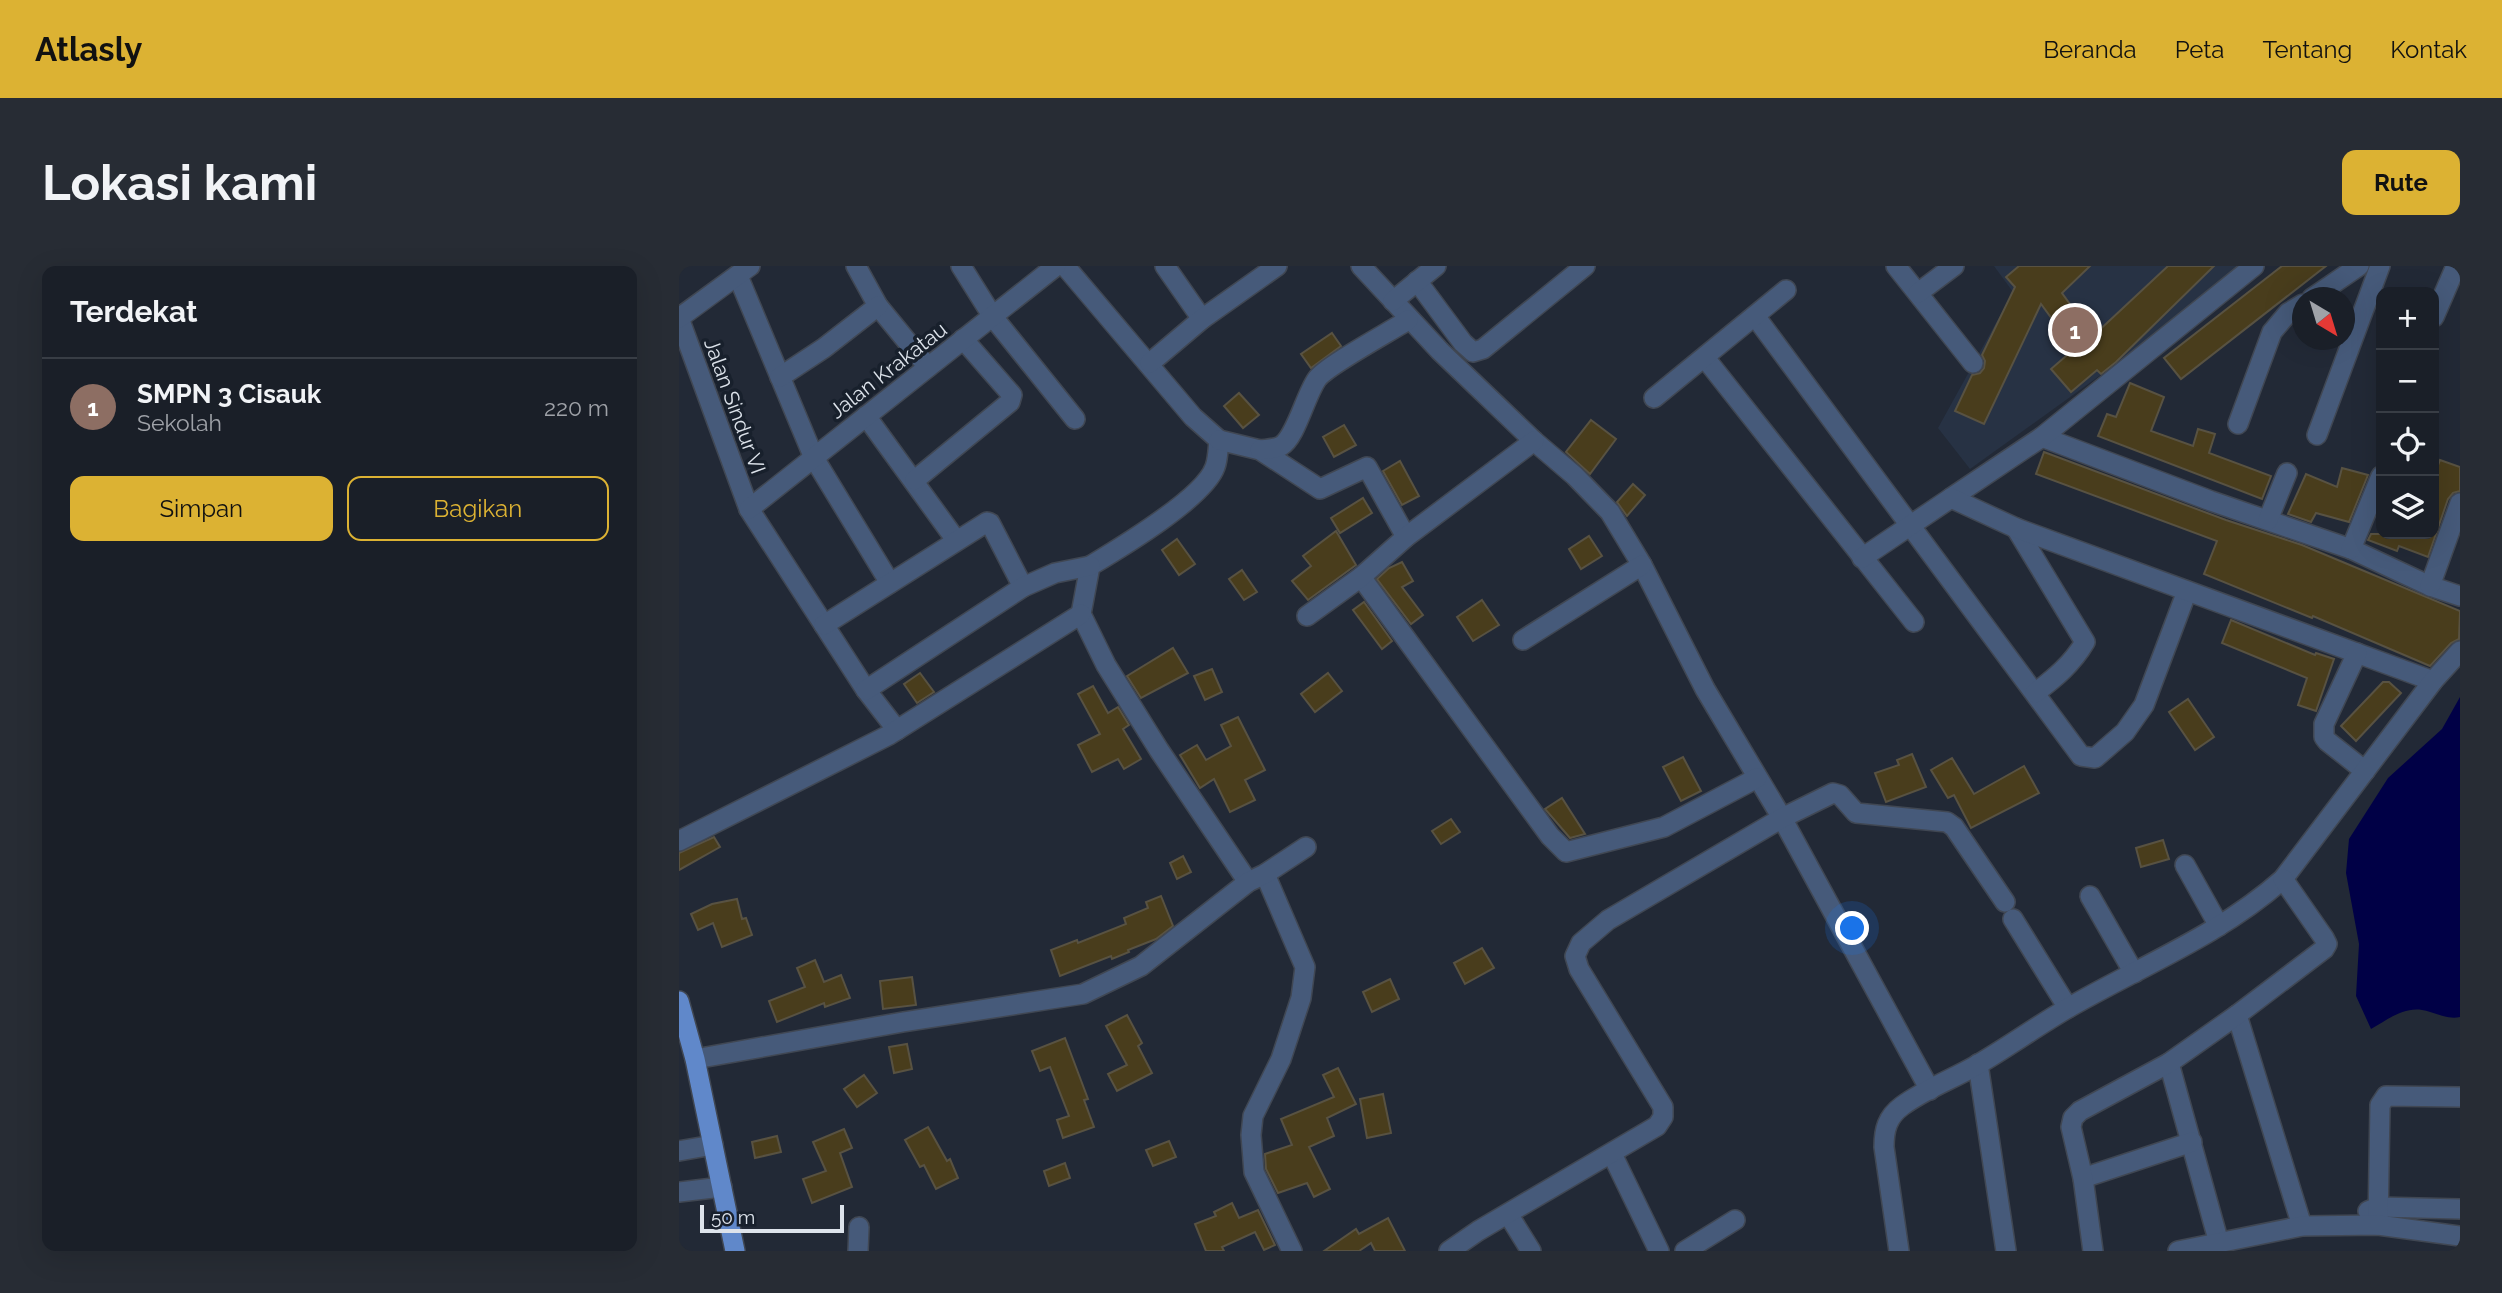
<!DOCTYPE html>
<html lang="id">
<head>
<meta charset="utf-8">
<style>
	:root { --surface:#1a1f28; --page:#272c34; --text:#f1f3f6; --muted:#9fa2a8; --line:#383d45; --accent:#dcb233 }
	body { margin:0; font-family:Raleway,sans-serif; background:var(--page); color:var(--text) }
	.controls { position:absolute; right:21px; top:21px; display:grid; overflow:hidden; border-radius:14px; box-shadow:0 7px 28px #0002 }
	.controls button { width:63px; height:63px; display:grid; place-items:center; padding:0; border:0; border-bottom:2px solid var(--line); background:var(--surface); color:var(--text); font:35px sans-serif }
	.compass { position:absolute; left:1613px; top:21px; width:63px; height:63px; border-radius:50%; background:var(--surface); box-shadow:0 7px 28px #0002; rotate:142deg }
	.scale { position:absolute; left:21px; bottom:18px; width:144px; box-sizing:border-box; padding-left:7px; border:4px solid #dde3eb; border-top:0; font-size:19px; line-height:24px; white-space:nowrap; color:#dde3eb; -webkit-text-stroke:5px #18202c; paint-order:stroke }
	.you { position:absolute; left:1174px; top:663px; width:24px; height:24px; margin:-18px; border:5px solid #fff; border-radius:50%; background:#1a73e8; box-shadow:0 0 0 10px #1a73e833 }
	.badge { display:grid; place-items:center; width:46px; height:46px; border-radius:50%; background:var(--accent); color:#fff; font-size:23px; font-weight:700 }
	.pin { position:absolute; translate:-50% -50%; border:4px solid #fff; box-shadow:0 2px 7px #0006 }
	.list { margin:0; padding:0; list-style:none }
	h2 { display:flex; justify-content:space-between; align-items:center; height:91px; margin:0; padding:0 28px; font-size:30px }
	h2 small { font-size:23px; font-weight:400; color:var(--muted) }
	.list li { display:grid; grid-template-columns:46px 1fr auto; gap:21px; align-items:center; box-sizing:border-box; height:98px; padding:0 28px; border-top:2px solid var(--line) }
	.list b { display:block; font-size:26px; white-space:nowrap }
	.list p { margin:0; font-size:23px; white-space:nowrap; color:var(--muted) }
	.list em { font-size:23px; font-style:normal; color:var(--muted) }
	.actions { display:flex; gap:14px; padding:21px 28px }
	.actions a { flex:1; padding:16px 0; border:2px solid var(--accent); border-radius:14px; text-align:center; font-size:24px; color:var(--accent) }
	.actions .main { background:var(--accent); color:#111 }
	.icon { flex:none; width:38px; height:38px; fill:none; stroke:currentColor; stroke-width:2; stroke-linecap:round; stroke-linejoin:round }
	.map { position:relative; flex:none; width:1781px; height:985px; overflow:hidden; border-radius:14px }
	header { display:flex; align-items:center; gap:42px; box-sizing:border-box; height:98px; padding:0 35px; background:var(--accent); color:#111 }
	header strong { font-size:33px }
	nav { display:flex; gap:38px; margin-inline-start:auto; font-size:24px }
	.intro { display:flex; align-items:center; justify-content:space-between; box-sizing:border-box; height:168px; padding:0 42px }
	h1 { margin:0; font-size:49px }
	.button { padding:18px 32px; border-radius:14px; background:var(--accent); color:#111; font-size:24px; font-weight:700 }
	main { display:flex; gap:42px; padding:0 42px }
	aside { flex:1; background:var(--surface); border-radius:14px; box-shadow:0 7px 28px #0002 }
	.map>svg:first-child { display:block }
	.built { fill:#273244 }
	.water { fill:#000046 }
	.building { fill:#493d1c; stroke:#585242; stroke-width:2 }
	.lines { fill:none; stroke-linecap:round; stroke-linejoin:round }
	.minor-casing { stroke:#404753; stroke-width:22 }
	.primary-casing { stroke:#404753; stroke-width:22 }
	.minor { stroke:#465a7a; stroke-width:19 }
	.primary { stroke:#6088ca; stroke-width:19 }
	.labels { text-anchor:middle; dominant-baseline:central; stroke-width:7; stroke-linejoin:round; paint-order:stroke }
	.street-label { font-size:21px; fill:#dde3eb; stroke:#18202c }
</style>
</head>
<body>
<header>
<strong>Atlasly</strong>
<nav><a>Beranda</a><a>Peta</a><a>Tentang</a><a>Kontak</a></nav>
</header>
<div class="intro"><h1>Lokasi kami</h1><a class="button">Rute</a></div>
<main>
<aside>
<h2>Terdekat<small></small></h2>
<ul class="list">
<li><span class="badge" style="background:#8d6e63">1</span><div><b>SMPN 3 Cisauk</b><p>Sekolah</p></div><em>220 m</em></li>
</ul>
<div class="actions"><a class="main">Simpan</a><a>Bagikan</a></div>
</aside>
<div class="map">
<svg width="1781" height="985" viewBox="0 0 1781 985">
	<rect width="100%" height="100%" fill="#222936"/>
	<polygon class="built" points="1315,0 1563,0 1430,103 1291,203 1259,162 1334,26"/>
	<path class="water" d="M 1781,431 L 1781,751 C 1768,754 1756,746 1743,744 C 1724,741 1708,754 1692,763 L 1677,730 L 1680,678 L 1667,607 L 1670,573 L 1709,512 L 1763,463 Z"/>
	<g class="building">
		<polygon points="1340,0 1411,0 1383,27 1414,70 1489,0 1535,0 1437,96 1422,108 1418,104 1392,126 1372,103 1395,83 1362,38 1305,158 1276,145 1293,109 1301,107 1305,102 1306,95 1303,89 1336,21 1327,11"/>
		<polygon points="1603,0 1647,0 1502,113 1485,92"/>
		<polygon points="653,67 662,80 632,102 622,88"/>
		<polygon points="1451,117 1485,131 1472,165 1514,180 1519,163 1536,168 1530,187 1592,210 1583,233 1419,170 1428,148 1437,151"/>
		<polygon points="560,127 580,149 564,162 545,140"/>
		<polygon points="912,154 937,173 911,208 887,186"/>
		<polygon points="665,159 677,179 655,191 644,171"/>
		<polygon points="1365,186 1547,254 1623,279 1781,345 1780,373 1772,377 1751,400 1634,350 1633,352 1525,308 1538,275 1357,208"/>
		<polygon points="1761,194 1781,201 1781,225 1774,227 1769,233 1749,291 1720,280 1718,285 1689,274 1692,268 1755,268 1755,210"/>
		<polygon points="721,195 740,230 723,239 704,205"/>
		<polygon points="1663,202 1689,209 1670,256 1637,247 1632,256 1609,248 1627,208 1658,221"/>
		<polygon points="954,218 966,229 948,250 938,236"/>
		<polygon points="684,232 693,247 661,267 652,252"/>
		<polygon points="657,265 677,299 629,334 613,315 632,300 624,290"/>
		<polygon points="910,270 923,290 902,303 890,283"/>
		<polygon points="498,273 516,298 500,309 483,284"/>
		<polygon points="723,296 734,315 723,321 744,349 732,358 698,313 710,302"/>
		<polygon points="563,304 578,326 565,334 550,313"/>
		<polygon points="803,334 820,359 794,375 778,351"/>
		<polygon points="685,336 713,375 703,383 674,344"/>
		<polygon points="1552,354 1636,389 1637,387 1655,393 1637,445 1619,439 1628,412 1543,377"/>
		<polygon points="494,382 509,407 462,432 448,410"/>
		<polygon points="533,403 543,426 526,434 515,410"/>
		<polygon points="241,407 255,426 238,437 225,418"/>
		<polygon points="649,407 663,425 636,446 622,428"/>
		<polygon points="1704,416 1710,416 1722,427 1677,475 1662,460"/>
		<polygon points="414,420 429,447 439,441 450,459 444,463 462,493 445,503 439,493 413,506 399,479 421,468 399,428"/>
		<polygon points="1509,433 1535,471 1516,484 1490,446"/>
		<polygon points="559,451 586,504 566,514 576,534 551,546 535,513 521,522 501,489 518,479 527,494 552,480 542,459"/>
		<polygon points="1233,488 1247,521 1207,536 1196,507 1220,499 1218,494"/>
		<polygon points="1004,491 1022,525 1002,535 984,501"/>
		<polygon points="1273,492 1295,528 1345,500 1360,527 1292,562 1275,529 1269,532 1252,504"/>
		<polygon points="883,532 906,568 891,572 866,543"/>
		<polygon points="772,553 781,566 762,578 753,565"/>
		<polygon points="35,571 41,581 0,604 0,587"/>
		<polygon points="1484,574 1490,593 1462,601 1457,582"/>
		<polygon points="504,590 512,606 498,613 491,597"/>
		<polygon points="482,630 494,660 477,673 449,684 450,686 433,693 432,690 381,710 372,684 398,674 399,677 447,658 445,652 469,642 467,636"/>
		<polygon points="58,633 63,653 67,652 73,669 43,681 34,657 19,664 12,648 33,638"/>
		<polygon points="803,682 815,702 786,718 775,697"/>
		<polygon points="136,694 145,716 162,709 171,732 146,741 145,737 98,756 90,735 126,721 118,702"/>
		<polygon points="233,711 237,739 204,743 201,715"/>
		<polygon points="711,713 720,733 693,746 684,726"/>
		<polygon points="448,749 463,777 459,780 473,807 438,825 429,808 448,799 427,760"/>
		<polygon points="386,772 409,833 405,834 415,861 384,872 378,854 390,850 371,801 361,805 353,785"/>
		<polygon points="228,778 233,803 215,807 210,781"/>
		<polygon points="659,802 677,838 648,852 655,870 630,881 651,923 635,931 628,917 599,927 587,903 586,888 613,879 602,853 655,831 644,809"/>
		<polygon points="185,809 198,827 178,841 165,823"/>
		<polygon points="704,828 712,867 688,872 681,833"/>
		<polygon points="249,861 268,895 271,893 279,912 257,923 245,899 241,901 226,874"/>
		<polygon points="165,863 173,882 161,887 173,921 133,937 124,913 147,905 134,876"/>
		<polygon points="98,870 102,886 76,892 73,876"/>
		<polygon points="490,875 497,891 474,900 467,884"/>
		<polygon points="386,897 391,912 370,920 365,905"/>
		<polygon points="553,937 560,952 579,944 596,979 585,984 576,966 543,981 545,985 527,985 516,958 537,950 535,946"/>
		<polygon points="709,952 726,985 696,985 692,977 680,985 645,985 677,963 680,968"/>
	</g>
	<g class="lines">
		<g class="minor-casing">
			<g id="minor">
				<polyline points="177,0 199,40 249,101"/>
				<polyline points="282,0 314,51 396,153"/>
				<path d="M 386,0 L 514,151 L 540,174 C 539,183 539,193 536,201 C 525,232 441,282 411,300 L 402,348 L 427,399 L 480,484 L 569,616"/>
				<polyline points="486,0 523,53"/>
				<polyline points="682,0 761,85 855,175 896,210 931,246 963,299 1026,423 1103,552 1251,824"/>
				<polyline points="1217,0 1294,97"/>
				<polyline points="59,10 135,192 211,317"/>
				<polyline points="738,15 784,77 794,86 804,83 906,0"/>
				<polyline points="1239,27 1275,0"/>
				<polyline points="1633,32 1680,0"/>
				<polyline points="714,35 757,0"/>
				<polyline points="1076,50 1402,490 1416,492 1446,466 1465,439 1508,325"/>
				<polyline points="1755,51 1777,0"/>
				<polyline points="0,52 70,243 187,424 218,464"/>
				<polyline points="0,52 71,0"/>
				<polyline points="1026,92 1235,356"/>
				<polyline points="471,97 523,53 598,0"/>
				<polyline points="101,111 145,82 199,40"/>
				<polyline points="975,132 1107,24"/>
				<polyline points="187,150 277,274"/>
				<polyline points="1559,158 1593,66 1609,47 1624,38"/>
				<polyline points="1638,169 1701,0"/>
				<polyline points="1363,171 1532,235 1672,283 1751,320 1781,330"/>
				<polyline points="540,174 581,184 641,223 688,201 727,271"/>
				<path d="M 581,184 C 588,183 596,183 602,180 C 617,171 626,130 638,113 C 647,100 712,65 729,54"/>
				<polyline points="236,214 331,136 333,129 284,73"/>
				<polyline points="1272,232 1363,171 1575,0"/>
				<polyline points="70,243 377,0"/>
				<polyline points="1589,254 1608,207"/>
				<path d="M 1337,262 L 1406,376 C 1393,398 1376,412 1356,427"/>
				<polyline points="1672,283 1702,210"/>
				<polyline points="1183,292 1272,232 1337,262 1754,415"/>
				<polyline points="682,311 871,570 887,586 985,561 1078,512"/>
				<polyline points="1751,320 1781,237"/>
				<polyline points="628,350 682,311 727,271 855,175"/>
				<polyline points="145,359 308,256 311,257 344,321"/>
				<polyline points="844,374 963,299"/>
				<polyline points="1678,387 1645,458 1645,471 1648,475 1686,505"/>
				<polyline points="187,424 344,321 376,307 411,300"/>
				<polyline points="0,575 210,469 402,348"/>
				<polyline points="1506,599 1540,660"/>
				<polyline points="586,608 626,701 622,732 602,793 574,850 572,869 575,906 613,985"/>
				<polyline points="1411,630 1455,707"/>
				<polyline points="1334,653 1389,742"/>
				<polyline points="1558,749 1623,960"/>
				<polyline points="16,793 224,756 404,728 462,700 569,616 586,608 627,581"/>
				<polyline points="1490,797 1540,977"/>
				<polyline points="1299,798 1327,985"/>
				<polyline points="0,885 34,879"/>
				<polyline points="933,888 980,985"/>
				<polyline points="1404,912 1513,876"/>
				<polyline points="0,926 43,921"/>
				<polyline points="1689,945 1699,941 1781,943"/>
				<polyline points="829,948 852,985"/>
				<polyline points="1699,959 1701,839 1707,830 1781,831"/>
				<polyline points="179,985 180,961"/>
				<polyline points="770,985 799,965 978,860 984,851 984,841 900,703 896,690 902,677 929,654 1103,552 1154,527 1161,529 1177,547 1268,556 1275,561 1326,636"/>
				<polyline points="1006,985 1056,954"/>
				<path d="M 1220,985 L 1205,881 C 1205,864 1208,851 1223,840 C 1246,823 1274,813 1298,799 C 1329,781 1358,760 1389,742 C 1462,700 1541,669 1604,613 L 1754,415 L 1781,385"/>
				<polyline points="1414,985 1404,912 1392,861 1394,852 1401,845 1490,797 1558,749 1645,683 1648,678 1645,672 1604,613"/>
				<polyline points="1499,985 1623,960 1699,959 1781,970"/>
			</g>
		</g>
		<g class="primary-casing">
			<polyline id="primary" points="0,735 16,793 56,985"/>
		</g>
		<use href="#minor" class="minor"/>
		<use href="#primary" class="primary"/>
	</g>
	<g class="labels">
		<g class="street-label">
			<text transform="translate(209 104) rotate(-38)">Jalan Krakatau</text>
			<text transform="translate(56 140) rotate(70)">Jalan Sindur VI</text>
		</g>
	</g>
</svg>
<div class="controls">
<button>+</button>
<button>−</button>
<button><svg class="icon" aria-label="locate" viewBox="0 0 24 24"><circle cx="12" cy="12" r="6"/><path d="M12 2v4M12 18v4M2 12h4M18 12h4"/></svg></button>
<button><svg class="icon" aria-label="layers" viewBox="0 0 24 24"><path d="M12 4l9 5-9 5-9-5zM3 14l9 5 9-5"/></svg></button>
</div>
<svg class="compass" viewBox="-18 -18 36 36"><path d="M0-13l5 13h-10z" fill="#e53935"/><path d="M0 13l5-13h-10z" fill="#9fa2a8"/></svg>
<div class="scale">50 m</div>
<div class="you"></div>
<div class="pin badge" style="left:1396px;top:64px;background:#8d6e63">1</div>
</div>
</main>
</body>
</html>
